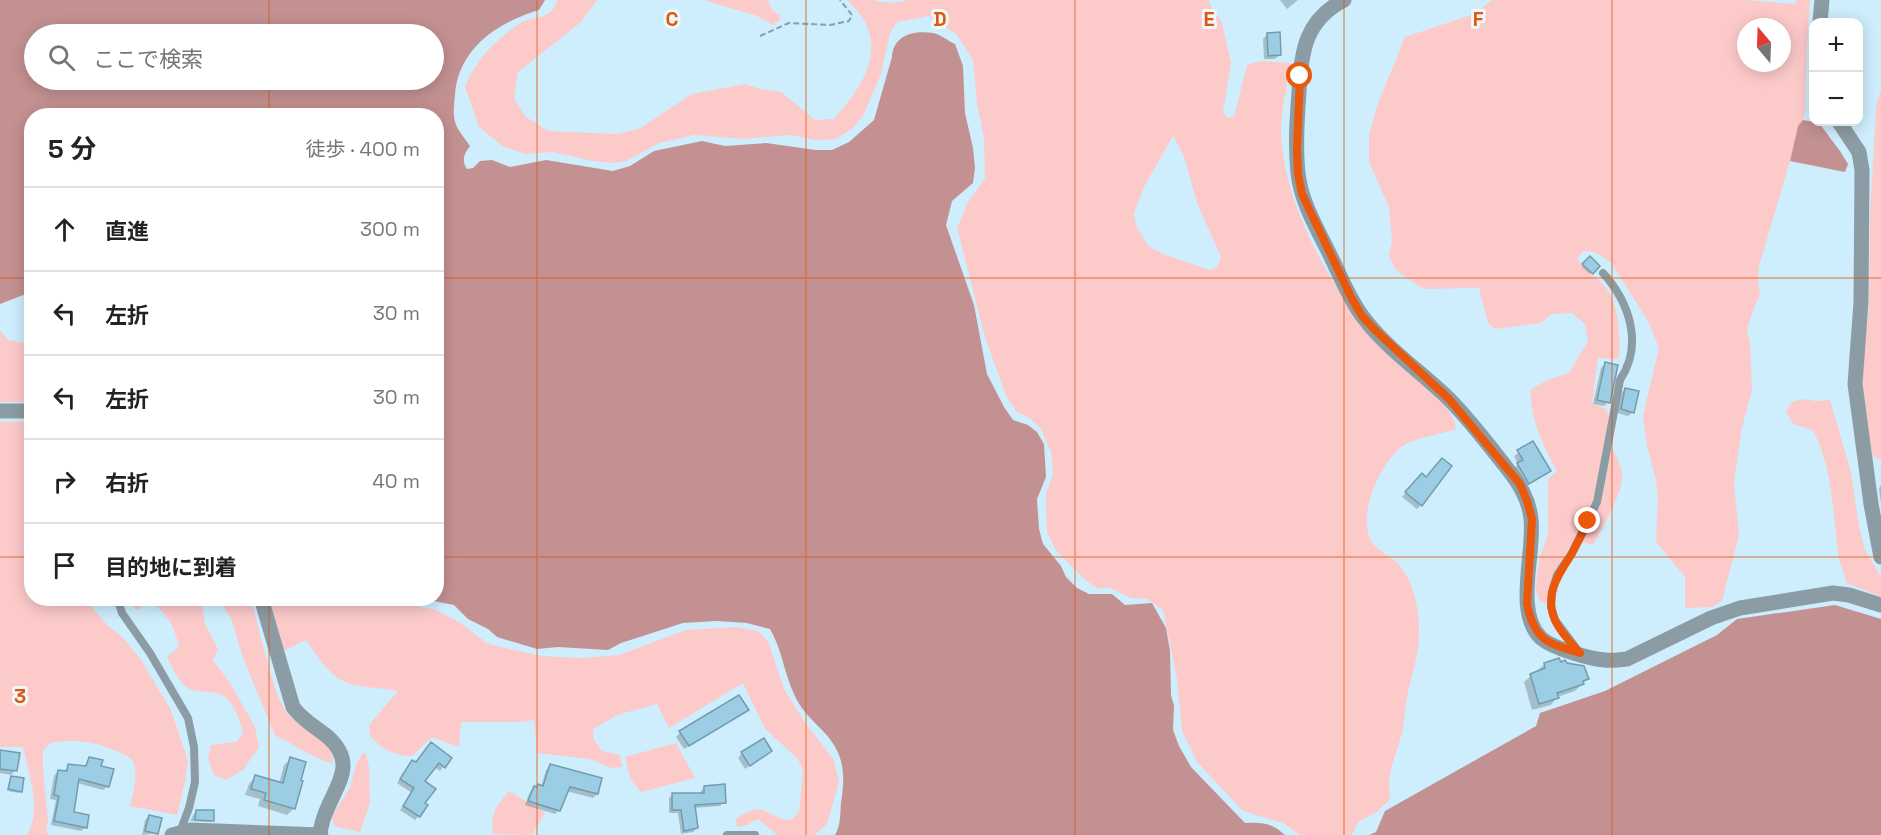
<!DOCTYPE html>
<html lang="ja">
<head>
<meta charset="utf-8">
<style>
	:root { --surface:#fff; --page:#f6f6f6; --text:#222; --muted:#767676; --line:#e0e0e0 }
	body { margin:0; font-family:"Space Grotesk","Noto Sans JP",sans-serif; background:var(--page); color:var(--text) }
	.controls { position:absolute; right:18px; top:18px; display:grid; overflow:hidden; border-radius:12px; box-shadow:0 3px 15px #0003 }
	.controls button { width:54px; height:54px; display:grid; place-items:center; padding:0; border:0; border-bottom:2px solid var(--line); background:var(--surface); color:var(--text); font:30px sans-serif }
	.compass { position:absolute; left:1737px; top:18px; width:54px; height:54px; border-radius:50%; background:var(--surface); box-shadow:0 3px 15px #0003; rotate:341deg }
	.stop { position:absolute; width:18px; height:18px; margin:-14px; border:4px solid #ea580c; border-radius:50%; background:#fff }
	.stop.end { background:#ea580c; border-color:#fff; box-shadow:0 2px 6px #0008 }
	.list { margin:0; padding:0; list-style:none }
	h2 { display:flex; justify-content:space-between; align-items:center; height:78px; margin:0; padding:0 24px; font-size:26px }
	h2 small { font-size:20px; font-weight:400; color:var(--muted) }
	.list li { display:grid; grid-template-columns:39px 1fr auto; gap:18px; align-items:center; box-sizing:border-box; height:84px; padding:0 24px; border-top:2px solid var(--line) }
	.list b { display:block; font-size:22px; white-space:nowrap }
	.list em { font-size:20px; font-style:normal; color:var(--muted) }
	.icon { flex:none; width:33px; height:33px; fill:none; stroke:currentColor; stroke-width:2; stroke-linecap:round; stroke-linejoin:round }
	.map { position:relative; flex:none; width:1881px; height:835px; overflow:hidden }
	.search { position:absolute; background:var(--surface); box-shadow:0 3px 15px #0003; left:24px; top:24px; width:420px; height:66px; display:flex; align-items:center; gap:15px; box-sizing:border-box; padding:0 21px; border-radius:33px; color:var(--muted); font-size:22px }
	.panel { position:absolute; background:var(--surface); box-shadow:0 3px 15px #0003; left:24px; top:108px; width:420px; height:498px; border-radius:24px }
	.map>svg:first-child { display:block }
	.green { fill:#fdcaca; fill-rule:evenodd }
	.water { fill:#c49192; fill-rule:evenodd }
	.shadow { fill:#0003 }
	.building { fill:#9bcee4; stroke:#749bac; stroke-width:1.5 }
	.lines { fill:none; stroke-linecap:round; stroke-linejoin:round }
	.path { stroke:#859fab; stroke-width:2; stroke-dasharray:6 3; stroke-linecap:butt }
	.lane { stroke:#8c9ca4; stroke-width:8 }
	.street { stroke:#8c9ca4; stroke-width:15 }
	.route { stroke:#ea580c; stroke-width:8 }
	.grid { fill:none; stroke:#de570e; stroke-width:1.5; stroke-opacity:0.55 }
	.grid-label { font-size:20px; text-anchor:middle; font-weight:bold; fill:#de570e; stroke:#eff7fa; stroke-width:6; stroke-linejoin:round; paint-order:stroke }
</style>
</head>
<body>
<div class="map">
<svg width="1881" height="835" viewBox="0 0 1881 835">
	<rect width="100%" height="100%" fill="#ceeefd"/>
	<g class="green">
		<path d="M 557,0 L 597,0 L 580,23 L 518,72 L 514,99 L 526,117 L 548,131 L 617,134 L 639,129 L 692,94 L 745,84 L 760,89 L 781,92 L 815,120 L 834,119 C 867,82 892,40 847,0 C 855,0 865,0 873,0 C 885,3 894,4 908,0 L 1209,0 L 1209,3 L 1222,23 L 1231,63 L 1223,112 L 1228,118 L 1234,117 L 1247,65 L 1261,61 L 1290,63 C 1288,85 1281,109 1281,131 C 1283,211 1341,308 1397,363 C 1418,384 1451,398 1456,429 C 1441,434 1421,437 1408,443 C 1382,456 1355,516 1372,542 C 1379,552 1391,556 1399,565 C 1416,584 1420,615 1419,639 C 1418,656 1412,675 1408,692 C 1405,705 1405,719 1402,733 C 1396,756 1386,773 1390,799 L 1378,811 L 1358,822 L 1352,835 L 1300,835 L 1283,823 L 1243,811 L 1197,762 L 1182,731 L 1177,679 L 1163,610 L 1147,599 L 1131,598 L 1108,587 L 1098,589 L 1082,577 L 1055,549 L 1047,531 L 1046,512 L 1046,493 L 1053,474 L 1051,452 L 1041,429 L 1031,419 L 1017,412 L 1006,396 L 985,337 L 957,228 L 967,204 L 985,178 L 984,138 L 977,104 L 973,60 L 957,35 L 929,16 L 897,22 L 890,33 L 881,74 L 863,116 L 852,129 L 835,139 L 814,140 L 791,135 L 744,139 L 694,135 L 659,143 L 626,161 L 614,163 L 593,161 L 553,152 L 525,154 L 504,147 L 479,127 L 465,87 C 473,67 487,48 505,35 C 510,30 518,24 524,21 C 538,16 553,18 557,0 ZM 1173,136 L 1184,156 L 1197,203 L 1221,257 L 1217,267 L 1210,270 L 1163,254 L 1148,246 L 1136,225 L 1134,213 L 1145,185 Z"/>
		<polygon points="704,0 768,0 772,10 780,15 780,20 773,25 757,16"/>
		<path d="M 1492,0 L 1744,0 L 1795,4 L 1797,0 L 1810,0 L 1807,42 L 1805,112 L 1803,120 L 1798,126 L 1790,161 L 1759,266 L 1758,282 L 1760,294 L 1753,310 L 1747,330 L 1750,343 L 1752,390 L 1741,431 L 1734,483 L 1739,535 L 1722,601 L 1712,607 L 1685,608 L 1685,577 L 1656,542 L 1658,499 L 1656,480 L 1647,446 L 1643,415 L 1659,348 L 1649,323 L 1611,262 L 1594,252 L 1583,251 L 1577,259 C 1585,270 1592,274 1601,282 C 1620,301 1620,334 1619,359 L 1598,358 L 1592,403 L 1606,409 L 1609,417 L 1605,440 C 1612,449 1621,461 1622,474 C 1624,491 1602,529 1593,545 L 1583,542 L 1570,546 C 1559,565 1548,582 1546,604 L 1540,601 L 1536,589 L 1537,574 L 1540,557 L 1548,534 L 1548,479 L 1557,471 C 1543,445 1530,419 1531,389 L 1550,379 L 1569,373 L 1588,341 L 1585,324 L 1572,313 L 1552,314 L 1541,323 L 1495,329 L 1488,323 L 1479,288 L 1423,289 L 1396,270 L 1389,256 L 1392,241 L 1389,207 L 1369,162 L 1369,135 L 1377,106 L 1405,37 L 1474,14 ZM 1746,27 L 1782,27 L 1782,63 L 1746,63 Z"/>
		<polygon points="1881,90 1881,460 1873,456 1863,404 1862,358 1869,309 1870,215 1876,106"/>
		<polygon points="0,330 8,340 31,344 31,402 0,402"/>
		<path d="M 1804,399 L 1816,401 L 1830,400 L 1851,472 L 1859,527 L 1865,550 L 1881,577 L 1881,597 L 1847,583 C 1844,573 1839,562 1838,552 C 1833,511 1832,466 1813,430 L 1793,424 L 1786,411 L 1792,402 Z"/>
		<path d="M 31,421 L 32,598 L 85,599 L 106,624 L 125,640 L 141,660 L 171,710 L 188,761 L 185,781 L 177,815 L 130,806 C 133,793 138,777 134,763 C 132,757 125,755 119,752 C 92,741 78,739 50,743 L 43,751 L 43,769 L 48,821 L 46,830 L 48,835 L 27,835 C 42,809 29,775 23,747 L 0,747 L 0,422 Z"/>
		<path d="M 129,599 L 201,599 L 205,624 L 218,649 L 213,660 L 230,683 L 255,727 L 259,747 L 243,770 L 226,780 L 214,775 L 208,758 L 211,745 L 236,742 L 243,734 C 240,719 233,697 216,693 C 208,691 200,692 192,690 C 179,685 173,668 167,657 L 179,646 C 174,626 168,614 151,602 L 136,610 Z"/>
		<path d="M 219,599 L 250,599 C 261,629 270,690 288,714 C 301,731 335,739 333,764 L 315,757 L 275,735 L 243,658 L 231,618 Z"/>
		<path d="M 268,599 L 404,599 L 420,607 L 436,610 L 459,622 L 488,644 L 542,656 L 581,658 L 619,655 L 686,630 L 737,627 L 758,631 L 768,641 L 784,689 L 804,721 L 834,760 L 839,782 L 827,824 L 818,832 L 814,835 L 777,835 L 758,819 L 747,825 L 737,827 L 736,819 C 766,797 765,819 791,820 L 799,812 L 803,771 L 798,759 L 765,729 L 743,683 L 669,728 L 657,704 L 617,715 L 593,729 L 594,740 L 602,751 L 620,755 L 622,767 L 611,768 L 590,759 L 537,753 L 534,720 L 520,722 L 461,722 L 459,747 L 432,737 L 412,756 C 393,755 382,749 370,736 L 369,725 L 398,691 C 383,688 368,688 354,685 C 331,680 319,658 306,640 L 284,651 Z"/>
		<polygon points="676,743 695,778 641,792 631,780 625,757"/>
		<polygon points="363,753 366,754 369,767 370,803 360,832 334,826 332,816 350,788 356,765"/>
		<path d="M 509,791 L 545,813 L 532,835 L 493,834 C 491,812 495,808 509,791 Z"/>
	</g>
	<g class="water">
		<path d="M 0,0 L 545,0 L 539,10 C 498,22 458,49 455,95 C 454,105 452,117 457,127 C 460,133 466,140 470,146 C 464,154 461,160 467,169 L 473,168 L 480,161 L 492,160 L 510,167 L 546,160 L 613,171 L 630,166 L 654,151 L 702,141 L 725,146 L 766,143 L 816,150 L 832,150 L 849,142 L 874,120 L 892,57 C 893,35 914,30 933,33 C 940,34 948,41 955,44 L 963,66 L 965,113 L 973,148 L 975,168 L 973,183 L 952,201 L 946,225 L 974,305 L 987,374 L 1004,407 L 1013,420 L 1028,425 L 1037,432 L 1044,444 L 1046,477 L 1037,499 L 1039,529 L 1043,544 L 1061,566 L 1066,577 L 1077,588 L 1089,594 L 1112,594 L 1125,605 L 1152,603 L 1166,628 L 1170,651 L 1171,695 L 1174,706 L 1173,730 L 1179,746 L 1191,767 L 1245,823 C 1262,822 1272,823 1285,835 L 835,835 C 841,825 840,814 841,803 C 846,771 844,751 819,727 C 809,717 800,708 794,694 C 784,673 782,649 770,629 L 747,623 L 717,621 L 683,623 L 621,643 L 608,650 L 558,647 L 537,649 L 497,637 L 488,629 L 468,619 L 454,605 L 424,599 L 436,598 L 436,116 L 32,116 L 31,292 L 0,304 ZM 434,34 L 434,80 L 34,80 L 34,34 Z"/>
		<polygon points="1803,120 1819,123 1840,151 1848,164 1845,172 1790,161 1798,126"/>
		<polygon points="1835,605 1881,619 1881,835 1369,835 1376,832 1385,811 1536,726 1540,713 1605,691 1717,635 1737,619"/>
	</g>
	<g class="shadow">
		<polygon points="1280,0 1298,0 1287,9"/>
		<polygon points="1267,34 1280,55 1275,59 1264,59 1263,39"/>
		<polygon points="1590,258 1598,266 1590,274 1582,267"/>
		<polygon points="1605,364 1608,402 1604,406 1593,404 1601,368"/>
		<polygon points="1625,389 1633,412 1628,416 1617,413 1621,393"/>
		<polygon points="1532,443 1549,471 1525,487 1514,469 1518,464 1514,456"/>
		<polygon points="1418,479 1421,505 1417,509 1402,497"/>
		<polygon points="1881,485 1881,504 1879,488"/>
		<polygon points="1561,663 1587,679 1575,691 1557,697 1551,705 1532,710 1524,682 1545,664"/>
		<polygon points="739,697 747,710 743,714 684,749 676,737 680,733"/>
		<polygon points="770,751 745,769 738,758 742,753"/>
		<polygon points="0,752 16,770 11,775 0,773"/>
		<polygon points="89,758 100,767 108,786 103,790 77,783 72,813 86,827 81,831 51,825 56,800 50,799 54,776 58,771 64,772 69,765 84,768"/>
		<polygon points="450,758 440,771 434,767 423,782 423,804 419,816 415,820 400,810 412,793 397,783 409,765"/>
		<polygon points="291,759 294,808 287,815 258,806 260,799 245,795 249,784 255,777 279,784 284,765"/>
		<polygon points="550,766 597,794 593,798 566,791 559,810 555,814 525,805 530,792 534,788 541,787 546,770"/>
		<polygon points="11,778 20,791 19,793 7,791"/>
		<polygon points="704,787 724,802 720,806 694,808 697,828 693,832 681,834 678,813 669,813 669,798 673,794 701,794 701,791"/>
		<polygon points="195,812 212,812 212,820 211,822 190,821"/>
		<polygon points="149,816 157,833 142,835 145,820"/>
	</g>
	<g class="building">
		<polygon points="1280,32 1281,55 1268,56 1267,33"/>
		<polygon points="1590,256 1600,266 1593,274 1582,264"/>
		<polygon points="1605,362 1618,365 1610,403 1597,400"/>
		<polygon points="1625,388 1639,391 1634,413 1621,409"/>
		<polygon points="1533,441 1551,471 1529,484 1517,463 1523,460 1517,450"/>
		<polygon points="1442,458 1452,466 1422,506 1405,492 1422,473 1426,477"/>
		<polygon points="1559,658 1561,662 1565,660 1567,663 1584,666 1589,679 1583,681 1584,684 1557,693 1559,698 1539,704 1530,674 1545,668 1544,663"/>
		<polygon points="739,695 749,710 689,746 679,731"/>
		<polygon points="764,738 772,751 750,766 741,752"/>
		<polygon points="431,742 452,758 445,768 439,763 425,781 436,789 425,803 428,805 420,817 403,806 414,788 400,779 412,760 416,762"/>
		<polygon points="0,750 20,753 17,771 0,769"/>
		<polygon points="89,757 103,760 101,766 114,769 109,787 79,779 74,812 89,815 87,828 54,821 59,796 54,795 58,770 67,771 68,764 86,766"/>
		<polygon points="290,757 306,762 301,780 303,781 295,809 264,800 266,793 251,789 255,775 283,783"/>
		<polygon points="550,764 602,778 598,794 570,787 560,811 528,801 534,786 537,787 538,784 543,786"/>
		<polygon points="11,776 24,778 22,792 8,789"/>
		<polygon points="725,784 726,803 695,805 698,828 684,831 681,810 672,810 672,793 704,793 704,786"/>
		<polygon points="196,810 214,810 214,821 195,820"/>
		<polygon points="149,815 162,818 158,834 145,831"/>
	</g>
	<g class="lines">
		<polyline class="path" points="760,36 789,23 830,25 849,21 852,15 840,0"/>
		<g class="lane">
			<polyline points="117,598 122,613 150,653 188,718 194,747 195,782 189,808 180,832"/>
			<path d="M 1579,652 L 1555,620 L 1551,607 L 1552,592 L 1557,575 L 1572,553 L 1597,502 L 1620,380 C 1644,344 1629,302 1603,273"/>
			<polyline points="727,835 755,835"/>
		</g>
		<g class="street">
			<path d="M 1344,0 C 1305,20 1301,52 1299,92 C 1297,118 1295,146 1298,173 C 1301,204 1320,233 1333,261 C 1342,280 1350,300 1363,317 C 1386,348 1420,371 1448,398 C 1469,419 1488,444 1506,467 C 1519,483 1529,499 1531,519 C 1535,553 1514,612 1541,638 C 1552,648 1590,659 1605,660 C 1612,661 1620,660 1627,659 L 1711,618 L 1740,608 L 1833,593 L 1849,595 L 1881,605"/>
			<polyline points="1820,22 1822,0"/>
			<polyline points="1839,122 1859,152 1862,170 1861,302 1855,384 1871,504 1881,557"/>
			<polyline points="0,411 32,411"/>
			<path d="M 261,598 L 293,707 C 302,720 316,727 328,737 C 359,765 334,787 324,817 C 322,822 321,829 319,835"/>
			<polyline points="172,835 191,830 321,835"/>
		</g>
	</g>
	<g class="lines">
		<path class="route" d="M 1300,76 L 1297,150 L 1298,174 L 1302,194 L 1351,297 L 1362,316 L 1375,330 L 1449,399 L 1520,484 L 1527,501 L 1532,519 L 1527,604 C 1534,640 1548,644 1580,653 C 1571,643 1560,632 1555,620 C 1544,595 1558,575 1571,555 C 1577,544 1583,532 1588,521"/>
	</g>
	<path class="grid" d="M 269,0 L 269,34M 537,0 L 537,835M 806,0 L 806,835M 1075,0 L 1075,835M 1344,0 L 1344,835M 1612,0 L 1612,835M 269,80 L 269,116M 0,278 L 32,278M 436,278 L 1881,278M 0,557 L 32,557M 436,557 L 1881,557M 269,598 L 269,835"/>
	<g class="grid-label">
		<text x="672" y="26">C</text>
		<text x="940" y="26">D</text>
		<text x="1209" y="26">E</text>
		<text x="1478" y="26">F</text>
		<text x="20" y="703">3</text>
	</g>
</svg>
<div class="controls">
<button>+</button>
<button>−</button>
</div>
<svg class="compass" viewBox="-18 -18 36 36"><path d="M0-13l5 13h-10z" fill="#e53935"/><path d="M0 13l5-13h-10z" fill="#767676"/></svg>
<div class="stop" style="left:1300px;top:76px"></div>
<div class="stop end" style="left:1588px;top:521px"></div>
<div class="search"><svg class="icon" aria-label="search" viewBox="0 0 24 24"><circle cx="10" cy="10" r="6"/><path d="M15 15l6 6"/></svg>ここで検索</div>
<section class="panel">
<h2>5 分<small>徒歩 · 400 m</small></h2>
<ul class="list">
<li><svg class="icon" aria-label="ahead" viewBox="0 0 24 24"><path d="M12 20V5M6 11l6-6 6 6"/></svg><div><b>直進</b></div><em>300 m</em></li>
<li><svg class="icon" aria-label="left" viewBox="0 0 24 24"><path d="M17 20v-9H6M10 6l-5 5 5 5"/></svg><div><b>左折</b></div><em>30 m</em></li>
<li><svg class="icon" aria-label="left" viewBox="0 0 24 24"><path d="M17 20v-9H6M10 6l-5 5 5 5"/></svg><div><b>左折</b></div><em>30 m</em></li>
<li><svg class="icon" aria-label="right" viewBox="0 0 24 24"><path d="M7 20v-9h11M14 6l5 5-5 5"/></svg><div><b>右折</b></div><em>40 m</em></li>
<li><svg class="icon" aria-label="arrive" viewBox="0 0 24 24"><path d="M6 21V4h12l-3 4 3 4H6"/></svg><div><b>目的地に到着</b></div></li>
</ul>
</section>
</div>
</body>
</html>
